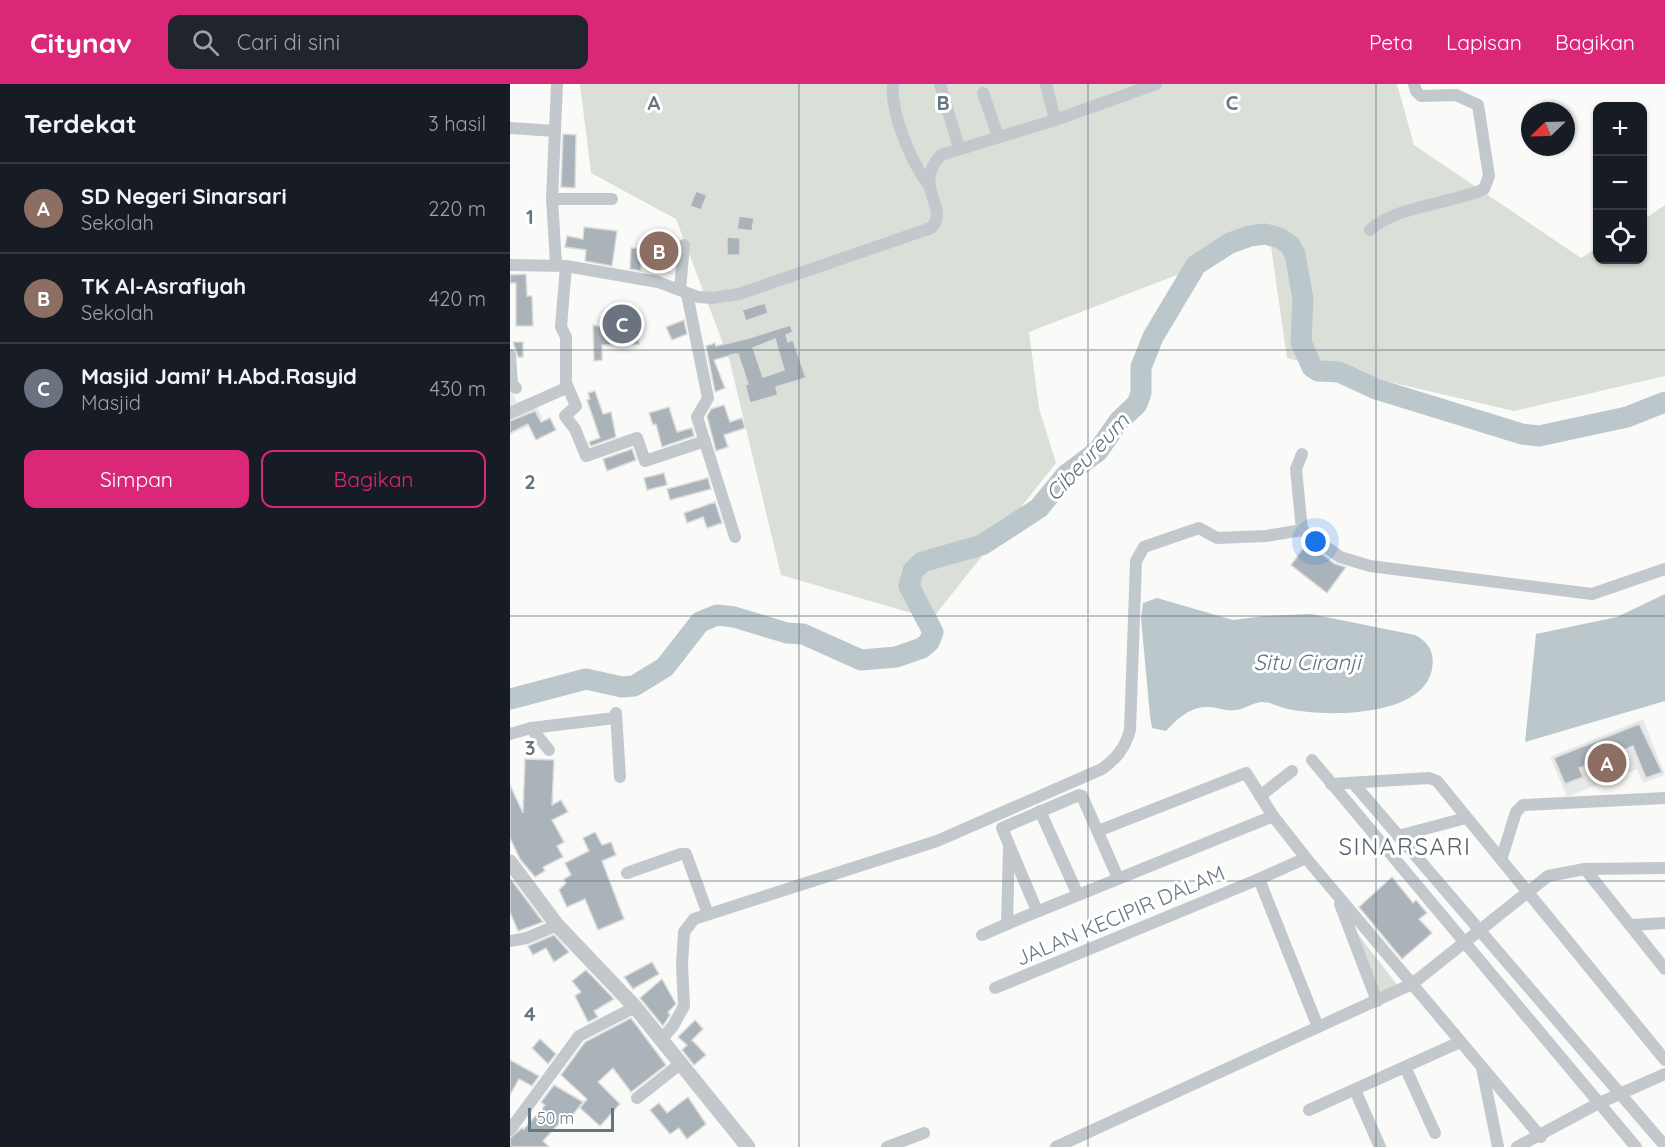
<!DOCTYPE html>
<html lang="id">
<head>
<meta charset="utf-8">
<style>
	:root { --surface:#171b24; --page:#20242c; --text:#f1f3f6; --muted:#9ea1a6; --line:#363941; --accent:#db2777 }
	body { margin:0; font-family:Quicksand,sans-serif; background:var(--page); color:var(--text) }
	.controls { position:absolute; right:18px; top:18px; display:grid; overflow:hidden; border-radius:12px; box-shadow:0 2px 4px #0004 }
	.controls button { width:54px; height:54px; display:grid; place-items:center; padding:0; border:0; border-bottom:2px solid var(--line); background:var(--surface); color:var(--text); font:30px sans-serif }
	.compass { position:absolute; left:1011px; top:18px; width:54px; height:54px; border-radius:50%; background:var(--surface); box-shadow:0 2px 4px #0004; rotate:247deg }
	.scale { position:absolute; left:18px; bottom:15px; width:86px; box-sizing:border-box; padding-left:6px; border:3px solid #657683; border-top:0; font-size:16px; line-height:21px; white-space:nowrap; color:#657683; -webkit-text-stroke:4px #fff; paint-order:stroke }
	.you { position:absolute; left:806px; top:458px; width:21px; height:21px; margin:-15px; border:4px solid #fff; border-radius:50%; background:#1a73e8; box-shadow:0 0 0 9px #1a73e833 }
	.badge { display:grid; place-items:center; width:39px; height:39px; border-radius:50%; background:var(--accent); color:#fff; font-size:20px; font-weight:700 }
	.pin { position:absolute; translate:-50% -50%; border:3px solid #fff; box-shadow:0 2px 6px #0006 }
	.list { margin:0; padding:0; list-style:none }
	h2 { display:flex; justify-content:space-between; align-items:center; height:78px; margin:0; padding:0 24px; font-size:26px }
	h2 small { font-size:20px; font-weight:400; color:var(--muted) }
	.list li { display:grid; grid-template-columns:39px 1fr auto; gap:18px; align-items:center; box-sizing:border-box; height:90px; padding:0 24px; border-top:2px solid var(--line) }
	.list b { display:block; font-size:22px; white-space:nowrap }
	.list p { margin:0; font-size:20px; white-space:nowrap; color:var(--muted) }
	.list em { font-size:20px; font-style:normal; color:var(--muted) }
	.actions { display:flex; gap:12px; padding:18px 24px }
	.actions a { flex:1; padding:14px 0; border:2px solid var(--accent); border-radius:12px; text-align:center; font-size:21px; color:var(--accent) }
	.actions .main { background:var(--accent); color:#fff }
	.icon { flex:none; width:33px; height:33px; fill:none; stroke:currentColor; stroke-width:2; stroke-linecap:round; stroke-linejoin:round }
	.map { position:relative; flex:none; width:1155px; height:1063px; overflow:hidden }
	header { display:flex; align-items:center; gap:36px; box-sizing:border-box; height:84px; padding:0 30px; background:var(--accent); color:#fff }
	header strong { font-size:28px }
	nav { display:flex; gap:33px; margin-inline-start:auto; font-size:21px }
	.search { width:420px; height:54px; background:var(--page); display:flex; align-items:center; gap:15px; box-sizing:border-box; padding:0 21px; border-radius:12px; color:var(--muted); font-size:22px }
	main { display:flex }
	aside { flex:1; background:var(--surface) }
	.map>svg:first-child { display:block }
	.built { fill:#e8e9e9 }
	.green { fill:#dadfd7 }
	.water { fill:#bbc7cb }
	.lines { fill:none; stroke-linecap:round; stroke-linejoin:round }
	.river { stroke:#bbc7cb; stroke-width:21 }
	.building { fill:#aab3b9; stroke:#dcdcda; stroke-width:1.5; fill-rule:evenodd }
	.minor { stroke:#c3c8cc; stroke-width:12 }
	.tertiary { stroke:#c3c8cc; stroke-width:15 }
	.grid { fill:none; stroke:#657683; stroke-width:1.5; stroke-opacity:0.55 }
	.labels { text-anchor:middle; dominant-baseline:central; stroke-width:6; stroke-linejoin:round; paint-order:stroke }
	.street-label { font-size:21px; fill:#657683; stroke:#fff }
	.water-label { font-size:22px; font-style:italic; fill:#60757c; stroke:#fff }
	.quarter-label { font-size:24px; letter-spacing:1.5px; fill:#57646e; stroke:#fff }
	.grid-label { font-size:20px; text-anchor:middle; font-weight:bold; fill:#657683; stroke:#fff; stroke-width:6; stroke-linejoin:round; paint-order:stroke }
</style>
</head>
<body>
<header>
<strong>Citynav</strong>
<div class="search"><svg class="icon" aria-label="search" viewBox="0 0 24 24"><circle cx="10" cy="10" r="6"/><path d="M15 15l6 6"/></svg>Cari di sini</div>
<nav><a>Peta</a><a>Lapisan</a><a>Bagikan</a></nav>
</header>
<main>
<aside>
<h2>Terdekat<small>3 hasil</small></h2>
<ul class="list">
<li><span class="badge" style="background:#8d6e63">A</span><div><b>SD Negeri Sinarsari</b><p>Sekolah</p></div><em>220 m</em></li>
<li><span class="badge" style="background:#8d6e63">B</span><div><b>TK Al-Asrafiyah</b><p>Sekolah</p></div><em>420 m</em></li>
<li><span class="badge" style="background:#6b7280">C</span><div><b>Masjid Jami' H.Abd.Rasyid</b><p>Masjid</p></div><em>430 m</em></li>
</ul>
<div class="actions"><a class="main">Simpan</a><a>Bagikan</a></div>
</aside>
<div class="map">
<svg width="1155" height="1063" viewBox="0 0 1155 1063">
	<rect width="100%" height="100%" fill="#fafaf8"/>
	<g class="built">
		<polygon points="0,303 7,318 22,313 33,335 0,351"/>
		<polygon points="1133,635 1155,691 1133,699 1127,685 1057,713 1040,673"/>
	</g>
	<g class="green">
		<polygon points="70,0 887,0 904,61 1071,174 1087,164 1088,176 1132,176 1133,136 1155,121 1155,292 1004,327 777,274 760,155 519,248 529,324 546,379 422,535 271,491 220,278 166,135 81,89"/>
		<polygon points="846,848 889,903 867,913"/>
	</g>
	<g class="water">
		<polygon points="1155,510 1155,617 1015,658 1026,550 1107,533"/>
		<path d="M 647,514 L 723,536 L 754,532 L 801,530 L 905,551 C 919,558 925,569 922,585 C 913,634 815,633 778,625 C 769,623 761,618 752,618 C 742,619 735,625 726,626 C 716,628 708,623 698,623 C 681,622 667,635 656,647 L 642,644 L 640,632 L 631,534 L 633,519 Z"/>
	</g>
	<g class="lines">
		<polyline class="river" points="0,615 76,595 112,603 124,602 155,583 190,538 207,531 224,533 277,549 293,550 351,576 386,573 412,564 419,558 423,548 399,502 403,487 412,478 472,461 529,424 556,391 588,367 609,337 627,320 631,309 631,283 643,253 686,181 720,159 740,152 755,150 769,154 780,161 785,170 793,215 791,258 802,283 808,287 829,288 866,305 1012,350 1029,352 1117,333 1155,318"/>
	</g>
	<g class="building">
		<polygon points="53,50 66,51 65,104 51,103"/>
		<polygon points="186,107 197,111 191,126 180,122"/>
		<polygon points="229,132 244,134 242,147 227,145"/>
		<polygon points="74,143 107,147 102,182 75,177 76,166 55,163 57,152 73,155"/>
		<polygon points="217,153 230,154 230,171 217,171"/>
		<polygon points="138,158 161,159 160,176 131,175 131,187 120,185 121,164 138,165"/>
		<polygon points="16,190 17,212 22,212 23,242 6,242 6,199 0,199 0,191"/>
		<polygon points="107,219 117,219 117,226 124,226 129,260 92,261 92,276 84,277 83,241 100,245 100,226 108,226"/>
		<polygon points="255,219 258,229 236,237 232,226"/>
		<polygon points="174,236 177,250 162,256 156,243"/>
		<path d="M 280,241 L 283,248 L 276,251 L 278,258 L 283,256 L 296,294 L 266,303 L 268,311 L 240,319 L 235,301 L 238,300 L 228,270 L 225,270 L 204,276 L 215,304 L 205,308 L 196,262 L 205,259 L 206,262 L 239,254 ZM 265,255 L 274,286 L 253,293 L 243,264 Z"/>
		<polygon points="3,258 13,258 13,273 8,273"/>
		<polygon points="85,307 93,330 101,328 106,353 81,362 79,358 90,354 77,316 80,315 78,309"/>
		<polygon points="214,321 220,338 232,334 235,344 214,351 218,363 206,367 197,332 201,325"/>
		<polygon points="159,323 167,348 182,344 184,352 152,363 146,340 143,341 139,329"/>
		<polygon points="25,327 31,338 40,334 46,346 26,356 18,340 0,349 0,337"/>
		<polygon points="122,365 126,376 97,387 93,375"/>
		<polygon points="154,389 157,401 137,406 134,394"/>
		<polygon points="198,394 201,405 160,416 157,405"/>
		<polygon points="205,418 212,439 197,444 193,433 177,439 174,429"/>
		<polygon points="797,459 825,480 836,483 817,509 781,481"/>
		<polygon points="1129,640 1152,688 1136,694 1123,662 1069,684 1073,693 1055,700 1044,674"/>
		<polygon points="15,675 44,676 42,721 51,716 58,728 42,736 54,758 47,762 53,773 33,783 35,787 25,793 10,775 0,754 0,701 13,729"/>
		<polygon points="85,748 92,761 101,758 106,771 92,777 114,835 88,846 75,815 57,823 49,806 56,799 54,795 61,791 55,779 79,767 73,754"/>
		<polygon points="882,793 903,819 906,816 917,829 909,835 922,849 892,875 849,823"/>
		<polygon points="0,794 33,838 8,847 0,828"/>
		<polygon points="44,851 59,868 44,878 36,864 23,871 18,862"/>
		<polygon points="142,878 149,890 123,905 114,893"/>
		<polygon points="76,886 104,915 84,927 88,933 78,938 65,912 71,908 62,897"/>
		<polygon points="152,895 166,920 158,928 160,931 153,942 130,914"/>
		<polygon points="121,934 156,981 121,1008 103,984 88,998 110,1020 90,1042 70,1024 77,1015 51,991 75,958"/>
		<polygon points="185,936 193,945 181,957 182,956 196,971 184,981 172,966 177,961 168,953"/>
		<polygon points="30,955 46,970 38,980 22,964"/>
		<polygon points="0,976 29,992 22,1002 9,995 0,1011"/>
		<polygon points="44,1001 73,1018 57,1038 53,1035 33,1057 39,1063 0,1063 0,1054 12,1044 14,1045 35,1021 31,1018"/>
		<polygon points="178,1013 196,1040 177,1055 169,1044 160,1050 140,1026 149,1019 157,1029"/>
	</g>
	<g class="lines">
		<g class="minor">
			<path d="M 383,0 C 380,28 401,77 417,99"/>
			<polyline points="430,0 449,64"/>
			<polyline points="536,0 545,36"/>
			<polyline points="473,9 488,52"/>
			<polyline points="0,44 45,47"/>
			<polyline points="42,115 102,115"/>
			<path d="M 860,146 C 885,122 941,120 974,105 L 979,92 L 968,21 L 946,11 L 911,12 L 906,7 L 904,0"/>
			<polyline points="46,180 42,115 47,0"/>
			<path d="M 0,181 L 56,182 L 148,198 L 188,213 L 202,214 L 229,210 L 421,144 C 441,124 401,103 431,71 L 545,36 L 646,0"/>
			<polyline points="170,206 174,161"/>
			<polyline points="177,210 198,314 187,333 225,453"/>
			<polyline points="0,271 2,300 6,304"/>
			<polyline points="57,301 66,322 55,332 65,345 76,372 127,354 135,377 195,357"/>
			<polyline points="0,329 56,304 56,253 51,243 56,182"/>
			<polyline points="792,370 786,385 792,446"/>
			<polyline points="106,629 110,693"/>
			<polyline points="21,644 39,666"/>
			<polyline points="0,650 21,644 105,634"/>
			<polyline points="802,676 1126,1063"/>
			<polyline points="821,700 919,694 927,697 1155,976"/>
			<polyline points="844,700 1155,1062"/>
			<polyline points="750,712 782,687"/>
			<polyline points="530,727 568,811"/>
			<polyline points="588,747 736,689 763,732 796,774 1031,1053"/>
			<polyline points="888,752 956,734"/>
			<polyline points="499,763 497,840 763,732"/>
			<polyline points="992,773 1006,728 1013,721 1155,714"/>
			<polyline points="796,774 749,795 808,943"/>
			<polyline points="1075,785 1155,885"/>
			<polyline points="117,789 171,770 176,770 198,830"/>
			<polyline points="830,820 867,917"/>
			<polyline points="527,827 492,744 569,711 572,712 608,794"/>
			<polyline points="1121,841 1155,839"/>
			<polyline points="472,851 497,840"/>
			<polyline points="0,857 17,854 47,841"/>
			<polyline points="485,904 749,795"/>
			<path d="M 152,955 L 163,942 L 174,922 L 172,881 L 174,848 L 184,835 L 427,757 L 592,685 C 607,674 615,664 620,646 L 626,477 L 634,463 L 689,444 L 707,454 L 756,452 L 792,446 L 830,473 L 860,482 L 1082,510 L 1155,485"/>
			<polyline points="895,983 925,1049"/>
			<polyline points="972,984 988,1063"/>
			<polyline points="845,1006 870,1063"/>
			<polyline points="127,1014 170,980"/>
			<polyline points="799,1026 950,958"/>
			<polyline points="0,1046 69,952 125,923"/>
			<polyline points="377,1063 414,1049"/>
			<polyline points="546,1063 902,900 1038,792 1075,785 1155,784"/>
			<polyline points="1007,1063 1087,1020 1155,990"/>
		</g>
		<polyline class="tertiary" points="0,778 47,841 125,923 238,1063"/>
	</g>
	<path class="grid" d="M 289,0 L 289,1063M 578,0 L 578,1063M 866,0 L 866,1063M 0,266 L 1155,266M 0,532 L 1155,532M 0,797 L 1155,797"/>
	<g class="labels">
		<g class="street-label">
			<text transform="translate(610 831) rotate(-23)">JALAN KECIPIR DALAM</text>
		</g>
		<g class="water-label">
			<text transform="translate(577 373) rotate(-47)">Cibeureum</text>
			<text x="797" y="578">Situ Ciranji</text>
		</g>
		<g class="quarter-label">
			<text x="895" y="762">SINARSARI</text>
		</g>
	</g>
	<g class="grid-label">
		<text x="144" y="26">A</text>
		<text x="433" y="26">B</text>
		<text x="722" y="26">C</text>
		<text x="20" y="140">1</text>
		<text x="20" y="405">2</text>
		<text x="20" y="671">3</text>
		<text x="20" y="937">4</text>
	</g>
</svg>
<div class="controls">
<button>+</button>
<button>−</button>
<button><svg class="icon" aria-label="locate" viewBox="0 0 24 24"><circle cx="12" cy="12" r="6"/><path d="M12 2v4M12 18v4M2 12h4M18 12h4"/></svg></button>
</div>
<svg class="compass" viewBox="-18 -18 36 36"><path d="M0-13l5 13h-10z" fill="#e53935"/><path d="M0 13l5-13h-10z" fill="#9ea1a6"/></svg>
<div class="scale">50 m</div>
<div class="you"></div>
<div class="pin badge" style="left:1097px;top:679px;background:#8d6e63">A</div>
<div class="pin badge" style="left:149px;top:167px;background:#8d6e63">B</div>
<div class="pin badge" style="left:112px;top:240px;background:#6b7280">C</div>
</div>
</main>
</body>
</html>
